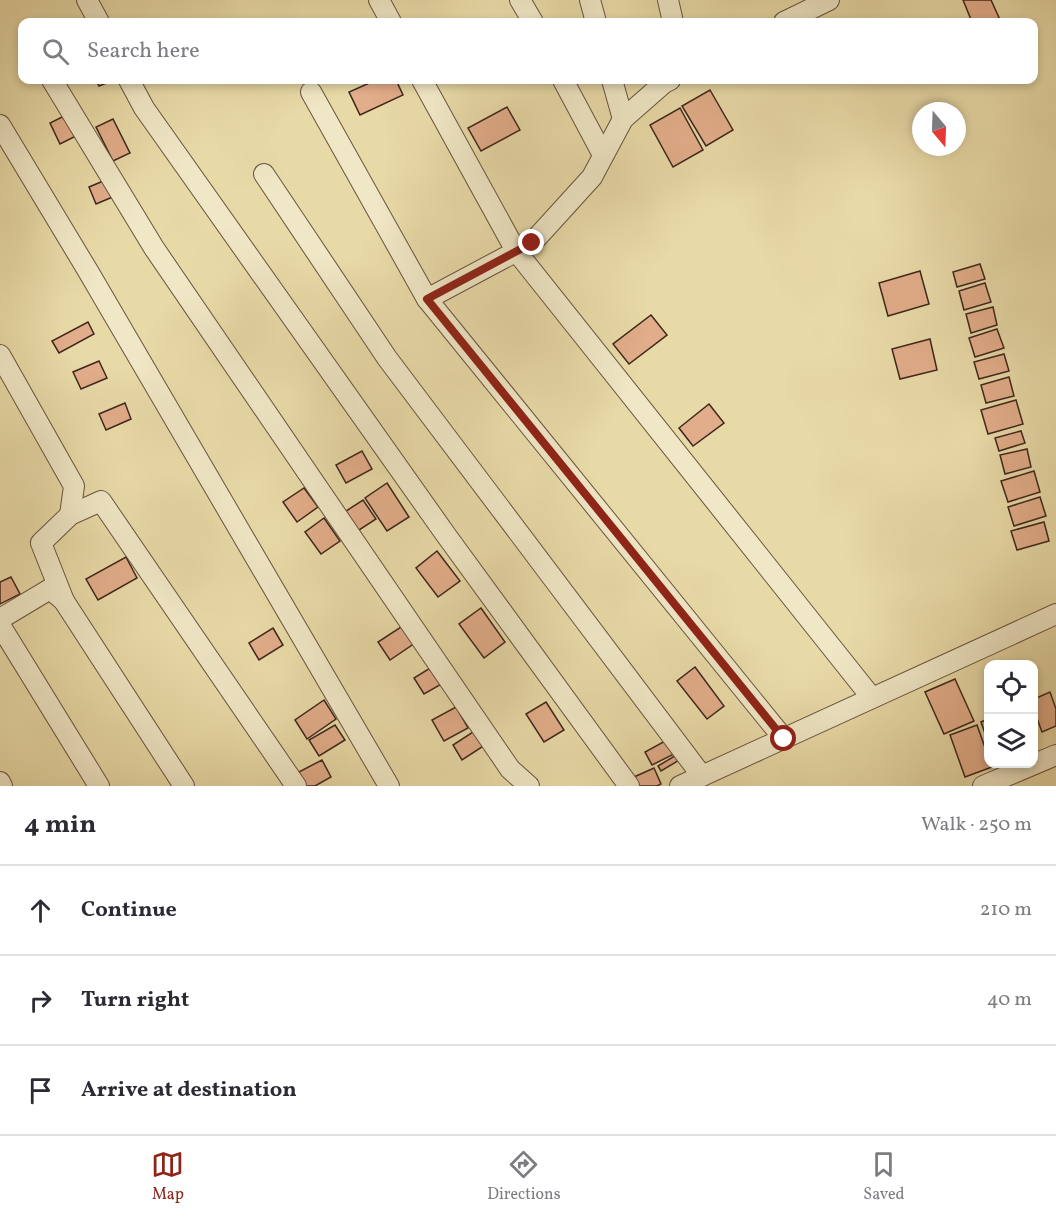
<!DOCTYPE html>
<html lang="en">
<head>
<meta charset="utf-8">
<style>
	:root { --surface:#fff; --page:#f7f7f7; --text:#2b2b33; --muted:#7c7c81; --line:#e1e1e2; --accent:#8f2418 }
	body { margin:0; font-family:Vollkorn,serif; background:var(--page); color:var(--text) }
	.controls { position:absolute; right:18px; bottom:18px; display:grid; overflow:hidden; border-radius:12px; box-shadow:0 3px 9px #0003 }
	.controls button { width:54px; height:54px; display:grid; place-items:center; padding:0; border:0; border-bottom:2px solid var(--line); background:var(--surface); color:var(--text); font:30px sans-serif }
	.compass { position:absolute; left:912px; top:102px; width:54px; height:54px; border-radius:50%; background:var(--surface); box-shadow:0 3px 9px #0003; rotate:161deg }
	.stop { position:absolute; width:18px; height:18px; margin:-14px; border:4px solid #8f2418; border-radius:50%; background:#fff }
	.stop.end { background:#8f2418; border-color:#fff; box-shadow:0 2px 6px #0008 }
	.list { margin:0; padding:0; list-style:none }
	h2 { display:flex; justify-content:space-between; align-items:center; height:78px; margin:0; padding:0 24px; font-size:26px }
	h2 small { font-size:20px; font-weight:400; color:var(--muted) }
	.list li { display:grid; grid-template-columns:39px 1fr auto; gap:18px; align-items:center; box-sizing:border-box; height:90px; padding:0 24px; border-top:2px solid var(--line) }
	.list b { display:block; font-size:22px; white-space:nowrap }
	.list em { font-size:20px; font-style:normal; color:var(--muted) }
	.icon { flex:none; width:33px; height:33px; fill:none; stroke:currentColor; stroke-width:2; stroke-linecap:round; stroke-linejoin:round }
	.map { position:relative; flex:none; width:1056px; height:786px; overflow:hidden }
	.search { position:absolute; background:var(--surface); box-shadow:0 3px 9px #0003; left:18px; right:18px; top:18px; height:66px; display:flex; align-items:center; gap:15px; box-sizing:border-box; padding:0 21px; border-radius:12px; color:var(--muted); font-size:22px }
	.sheet { height:348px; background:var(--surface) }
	nav { display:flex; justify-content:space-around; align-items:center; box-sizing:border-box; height:84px; border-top:2px solid var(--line); background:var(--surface); font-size:16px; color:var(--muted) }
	nav a { display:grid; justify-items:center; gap:3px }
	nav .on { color:var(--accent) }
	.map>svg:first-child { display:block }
	.building { fill:#e2ad8a; stroke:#3e261c; stroke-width:1.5 }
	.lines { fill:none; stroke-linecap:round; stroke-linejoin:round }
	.minor-casing { stroke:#68533f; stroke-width:22 }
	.minor { stroke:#f0e7c6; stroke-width:20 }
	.route { stroke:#8f2418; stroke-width:8 }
</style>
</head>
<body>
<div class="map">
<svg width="1056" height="786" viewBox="0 0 1056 786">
	<rect width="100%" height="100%" fill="#e8daa7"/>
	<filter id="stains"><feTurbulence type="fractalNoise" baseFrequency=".00333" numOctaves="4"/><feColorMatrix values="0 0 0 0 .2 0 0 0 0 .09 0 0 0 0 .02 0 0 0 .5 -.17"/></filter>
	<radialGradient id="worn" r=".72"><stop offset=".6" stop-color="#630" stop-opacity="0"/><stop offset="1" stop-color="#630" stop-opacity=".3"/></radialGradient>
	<g class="building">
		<polygon points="963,0 991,0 1001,22 972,22"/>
		<polygon points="96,80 114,80 99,86"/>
		<polygon points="376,80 396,80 403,95 360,115 349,92"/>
		<polygon points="710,90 733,130 706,146 682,106"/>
		<polygon points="507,107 520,130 481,151 468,128"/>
		<polygon points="680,108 703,150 673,167 650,125"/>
		<polygon points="70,113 80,134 60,144 50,123"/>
		<polygon points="113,119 130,153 113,161 96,127"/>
		<polygon points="108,179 115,196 96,204 89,187"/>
		<polygon points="980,264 985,279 957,287 953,272"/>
		<polygon points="920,271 929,304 888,316 879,283"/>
		<polygon points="985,283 991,302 964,310 959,291"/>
		<polygon points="993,307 997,325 971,333 966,314"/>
		<polygon points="651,315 667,335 629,364 613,344"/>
		<polygon points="88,322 94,334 59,353 52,341"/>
		<polygon points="997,329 1004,348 975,357 969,338"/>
		<polygon points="930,339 937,370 900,379 892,349"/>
		<polygon points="1004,354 1009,371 979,379 974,362"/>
		<polygon points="99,361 107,378 81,389 73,372"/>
		<polygon points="1009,377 1014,396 986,403 981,385"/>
		<polygon points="1016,400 1023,424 988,434 981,410"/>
		<polygon points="125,403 131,419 106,430 99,414"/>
		<polygon points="709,404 724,423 693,446 679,428"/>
		<polygon points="1021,431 1025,443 999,451 995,438"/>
		<polygon points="1027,449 1031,467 1005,474 1000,455"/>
		<polygon points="362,451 372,469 346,483 336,465"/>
		<polygon points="1034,471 1040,492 1008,502 1001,481"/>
		<polygon points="387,483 409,517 387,531 365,498"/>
		<polygon points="304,488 318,507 297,522 283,502"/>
		<polygon points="1040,497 1046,516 1014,526 1008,507"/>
		<polygon points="363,500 376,519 356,532 343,513"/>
		<polygon points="324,518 340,541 321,554 305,532"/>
		<polygon points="1044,522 1049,541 1017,550 1011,531"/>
		<polygon points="437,551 460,581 438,597 416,568"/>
		<polygon points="126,557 137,578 98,600 86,579"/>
		<polygon points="11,577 20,594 0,604 0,582"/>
		<polygon points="481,608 505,642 484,658 459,624"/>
		<polygon points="404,625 415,643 390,660 378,642"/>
		<polygon points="273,628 283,645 259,660 249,643"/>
		<polygon points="435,665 445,682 424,694 414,678"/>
		<polygon points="695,667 724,706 707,719 677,681"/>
		<polygon points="955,679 974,721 944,734 925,692"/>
		<polygon points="1050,692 1056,709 1056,726 1042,732 1034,710 1034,699"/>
		<polygon points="324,700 336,719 307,739 295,720"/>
		<polygon points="546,702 564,730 544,742 526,714"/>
		<polygon points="456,707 468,728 444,741 432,720"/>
		<polygon points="988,719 988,742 981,722"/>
		<polygon points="335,725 345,740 319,756 309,740"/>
		<polygon points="977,725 988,756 988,764 991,764 992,767 965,777 950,735"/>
		<polygon points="476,730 485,745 462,760 453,745"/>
		<polygon points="667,740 674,754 652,765 645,752"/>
		<polygon points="678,754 681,759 661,771 658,766"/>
		<polygon points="322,760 331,777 315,786 299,786 293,775"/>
		<polygon points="654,768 661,784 657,786 638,786 634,777"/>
	</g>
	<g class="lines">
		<g class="minor-casing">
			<g id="minor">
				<polyline points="87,0 99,22"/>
				<polyline points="379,0 391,22"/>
				<polyline points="520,0 533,22"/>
				<polyline points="590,0 596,22"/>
				<polyline points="668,0 673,22"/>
				<polyline points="784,22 829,0"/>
				<polyline points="52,80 154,248 510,769 529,786"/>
				<polyline points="129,80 144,108 446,535 629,786"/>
				<polyline points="422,80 516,251 872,698"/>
				<polyline points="563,80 603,155"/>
				<polyline points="612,80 623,119"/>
				<polyline points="311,92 427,299 784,739"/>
				<polyline points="0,125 88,271 389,786"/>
				<polyline points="264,174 387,358 702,776"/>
				<polyline points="427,299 532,243 592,177 623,119 664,83 670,80"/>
				<polyline points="0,355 74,486 70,515"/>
				<polyline points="64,601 41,543 70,515 101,501 296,786"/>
				<polyline points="0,619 50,589 64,601 184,786"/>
				<polyline points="0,625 99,786"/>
				<polyline points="0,782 2,786"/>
				<polyline points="680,786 1056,614"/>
				<polyline points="983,786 1056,755"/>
			</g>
		</g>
		<use href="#minor" class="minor"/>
	</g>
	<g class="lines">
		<polyline class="route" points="532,243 427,299 784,739"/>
	</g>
	<rect width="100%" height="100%" filter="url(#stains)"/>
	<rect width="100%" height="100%" fill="url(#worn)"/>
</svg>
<div class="controls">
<button><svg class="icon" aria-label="locate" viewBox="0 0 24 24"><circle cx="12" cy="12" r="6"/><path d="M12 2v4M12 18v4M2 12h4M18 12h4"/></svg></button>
<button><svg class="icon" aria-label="layers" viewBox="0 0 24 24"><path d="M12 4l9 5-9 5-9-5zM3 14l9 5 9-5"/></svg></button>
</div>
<svg class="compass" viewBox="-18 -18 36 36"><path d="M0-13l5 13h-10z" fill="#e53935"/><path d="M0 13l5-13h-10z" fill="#7c7c81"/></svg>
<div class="stop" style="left:784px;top:739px"></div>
<div class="stop end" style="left:532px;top:243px"></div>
<div class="search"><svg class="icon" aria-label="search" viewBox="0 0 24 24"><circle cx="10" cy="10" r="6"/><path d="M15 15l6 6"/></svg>Search here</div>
</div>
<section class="sheet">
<h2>4 min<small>Walk · 250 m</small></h2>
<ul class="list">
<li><svg class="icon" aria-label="ahead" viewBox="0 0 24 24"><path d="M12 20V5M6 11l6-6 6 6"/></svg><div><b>Continue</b></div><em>210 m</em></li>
<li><svg class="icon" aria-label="right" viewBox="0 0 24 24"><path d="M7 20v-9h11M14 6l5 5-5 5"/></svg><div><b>Turn right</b></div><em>40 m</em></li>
<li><svg class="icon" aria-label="arrive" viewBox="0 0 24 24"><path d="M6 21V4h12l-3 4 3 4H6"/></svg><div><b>Arrive at destination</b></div></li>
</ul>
</section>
<nav>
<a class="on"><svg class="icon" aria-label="map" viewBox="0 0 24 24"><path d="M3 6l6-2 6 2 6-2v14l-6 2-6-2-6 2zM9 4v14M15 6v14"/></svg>Map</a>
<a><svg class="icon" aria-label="directions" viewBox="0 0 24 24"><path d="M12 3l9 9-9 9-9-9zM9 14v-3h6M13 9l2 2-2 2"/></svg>Directions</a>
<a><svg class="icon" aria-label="saved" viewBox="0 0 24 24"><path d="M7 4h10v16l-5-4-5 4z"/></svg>Saved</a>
</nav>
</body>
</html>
